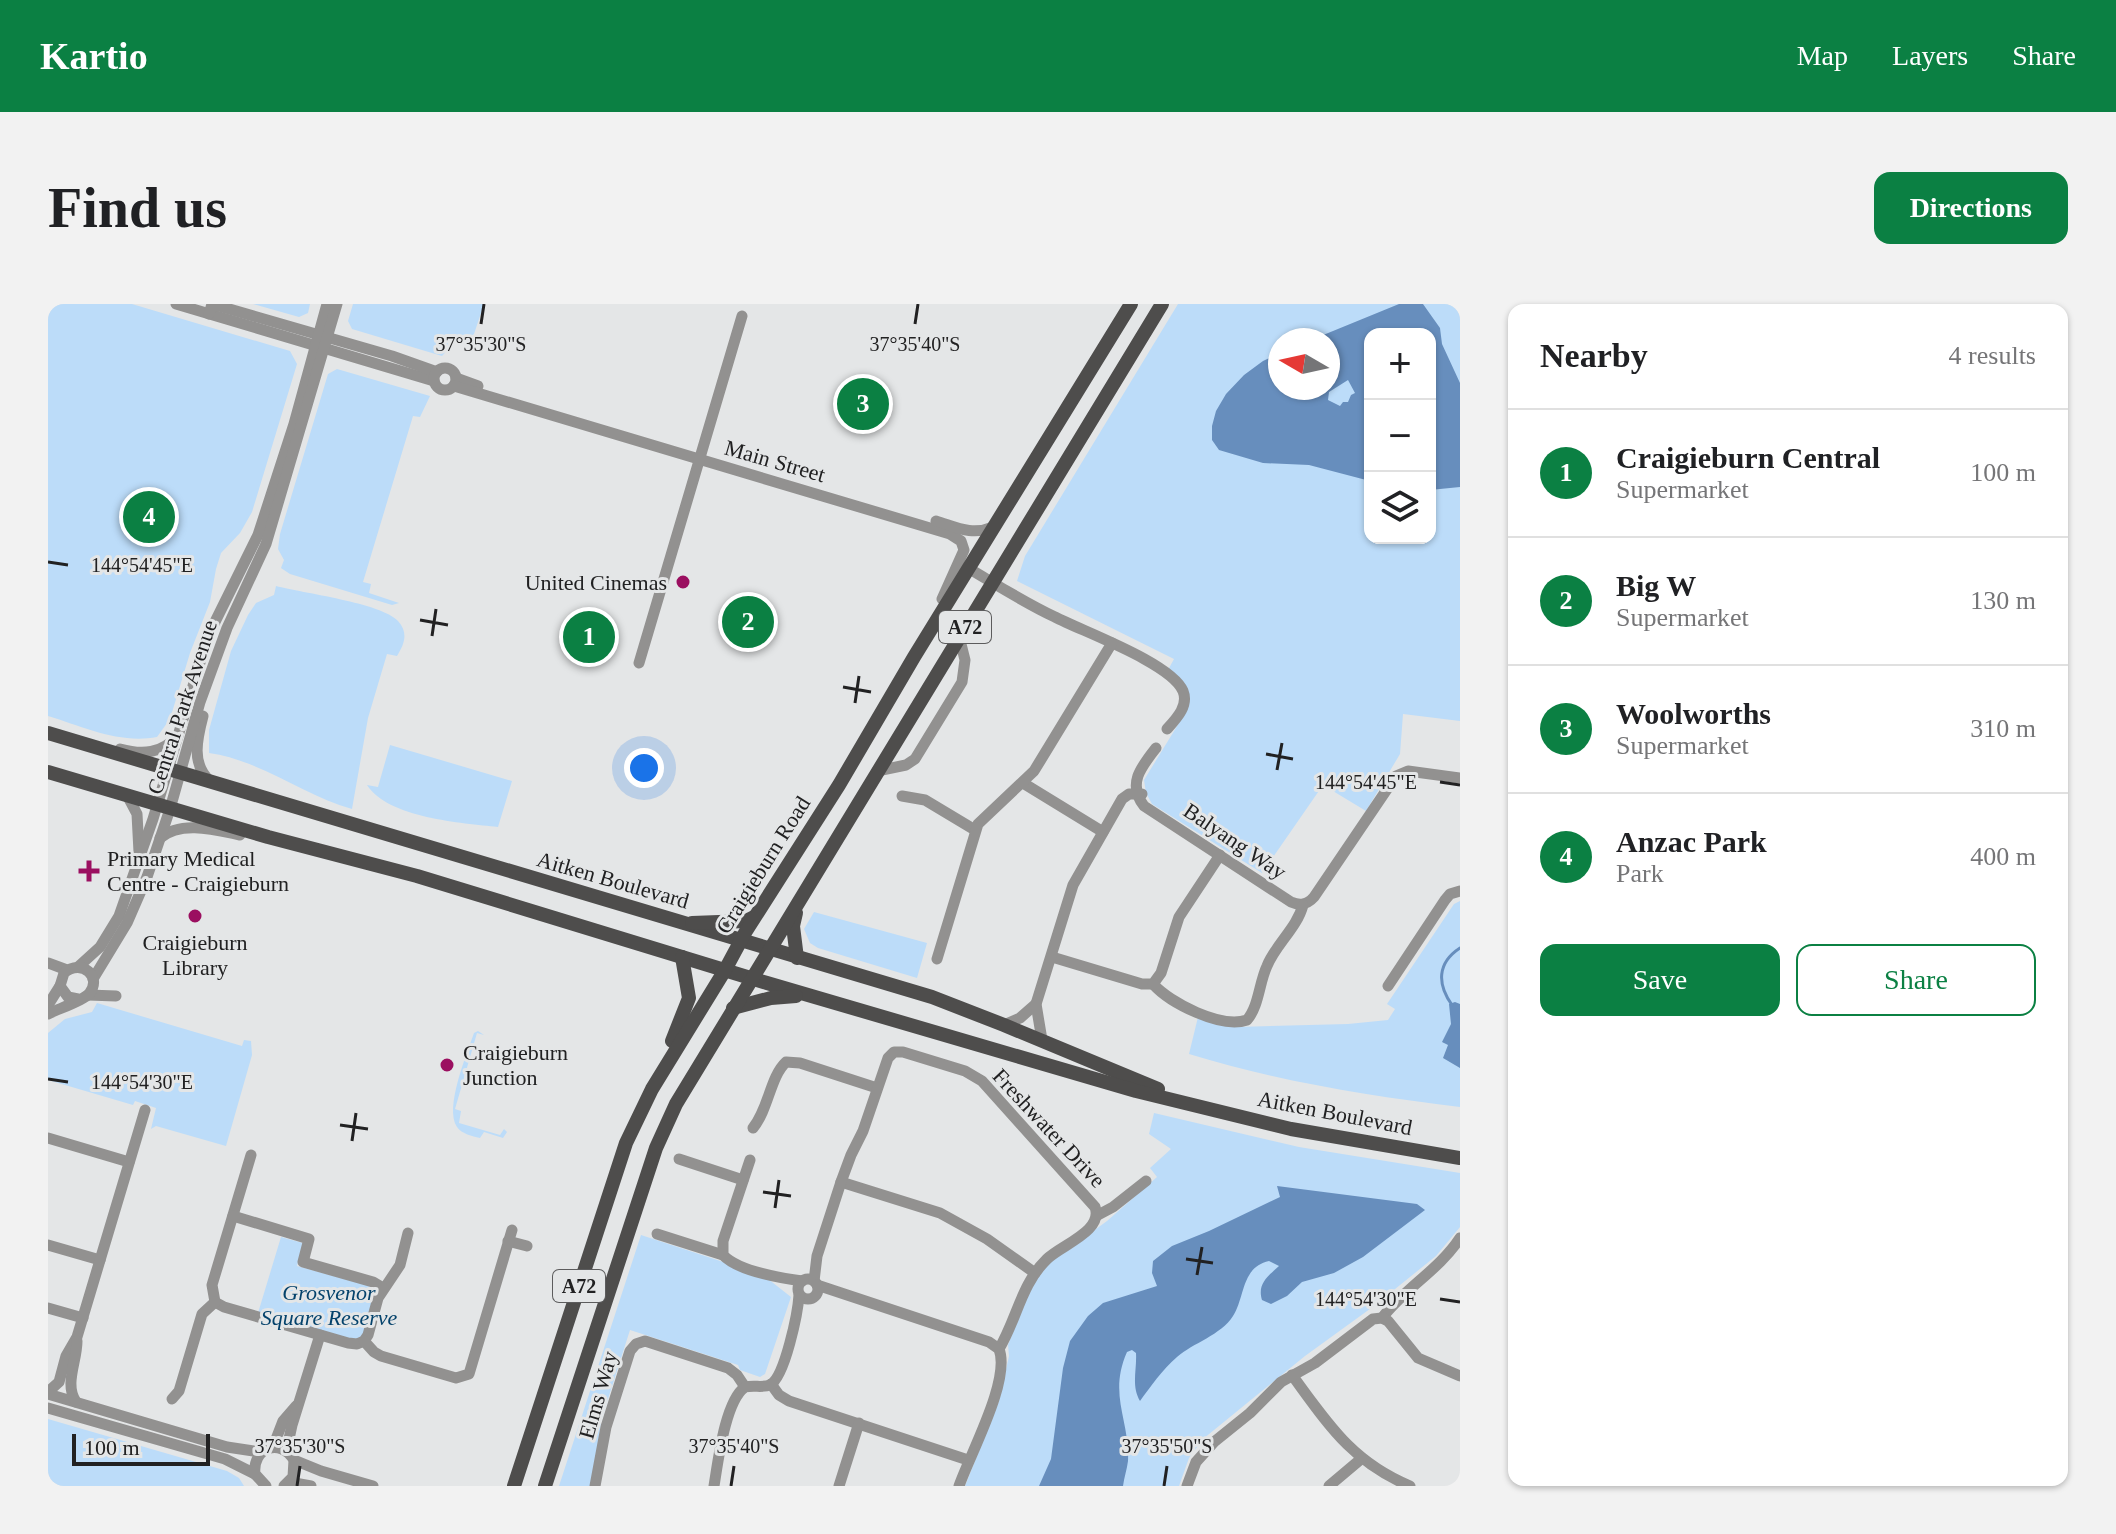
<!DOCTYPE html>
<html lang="en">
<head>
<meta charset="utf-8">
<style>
	:root { --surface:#fff; --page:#f2f2f2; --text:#202124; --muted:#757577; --line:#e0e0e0; --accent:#0b8043 }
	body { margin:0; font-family:Georgia,serif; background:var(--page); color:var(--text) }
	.controls { position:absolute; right:24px; top:24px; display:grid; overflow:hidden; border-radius:16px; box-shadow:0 2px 6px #0004 }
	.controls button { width:72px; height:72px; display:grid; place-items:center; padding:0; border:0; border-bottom:2px solid var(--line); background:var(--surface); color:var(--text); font:40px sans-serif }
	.compass { position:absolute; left:1220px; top:24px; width:72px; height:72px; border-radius:50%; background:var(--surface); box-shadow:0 2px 6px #0004; rotate:279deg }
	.scale { position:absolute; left:24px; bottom:20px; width:138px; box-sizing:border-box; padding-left:8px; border:4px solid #212122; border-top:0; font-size:22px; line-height:28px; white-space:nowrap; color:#212122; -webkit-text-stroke:6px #e4e6e7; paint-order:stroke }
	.you { position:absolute; left:596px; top:464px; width:28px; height:28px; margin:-20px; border:6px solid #fff; border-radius:50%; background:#1a73e8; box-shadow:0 0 0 12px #1a73e833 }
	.badge { display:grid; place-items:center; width:52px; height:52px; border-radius:50%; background:var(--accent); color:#fff; font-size:26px; font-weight:700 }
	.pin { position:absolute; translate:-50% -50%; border:4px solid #fff; box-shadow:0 2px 8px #0006 }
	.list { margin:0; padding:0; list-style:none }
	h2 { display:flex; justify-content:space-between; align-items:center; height:104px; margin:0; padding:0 32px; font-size:34px }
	h2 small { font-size:26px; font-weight:400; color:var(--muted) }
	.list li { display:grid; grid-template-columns:52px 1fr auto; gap:24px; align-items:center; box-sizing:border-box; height:128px; padding:0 32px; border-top:2px solid var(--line) }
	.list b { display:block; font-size:30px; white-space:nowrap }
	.list p { margin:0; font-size:26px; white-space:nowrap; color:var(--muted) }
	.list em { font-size:26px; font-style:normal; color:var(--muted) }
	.actions { display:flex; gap:16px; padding:24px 32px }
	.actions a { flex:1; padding:18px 0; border:2px solid var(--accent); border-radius:16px; text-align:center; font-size:28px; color:var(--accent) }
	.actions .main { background:var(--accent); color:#fff }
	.icon { flex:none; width:44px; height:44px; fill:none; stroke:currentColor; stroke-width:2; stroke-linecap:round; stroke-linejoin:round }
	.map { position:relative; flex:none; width:1412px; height:1182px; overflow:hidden; border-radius:16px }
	header { display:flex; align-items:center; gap:48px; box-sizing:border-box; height:112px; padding:0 40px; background:var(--accent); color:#fff }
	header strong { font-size:38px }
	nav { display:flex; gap:44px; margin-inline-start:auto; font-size:28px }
	.intro { display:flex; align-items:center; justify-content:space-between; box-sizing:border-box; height:192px; padding:0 48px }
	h1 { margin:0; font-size:56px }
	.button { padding:20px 36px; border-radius:16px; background:var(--accent); color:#fff; font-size:28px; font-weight:700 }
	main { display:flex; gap:48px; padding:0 48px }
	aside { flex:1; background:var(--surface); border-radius:16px; box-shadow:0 2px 6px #0004 }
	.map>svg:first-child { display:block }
	.green { fill:#bcdcf9; fill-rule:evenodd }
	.water { fill:#678ebd; fill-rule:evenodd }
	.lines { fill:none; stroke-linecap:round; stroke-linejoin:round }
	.stream { stroke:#678ebd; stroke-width:3 }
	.minor { stroke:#929190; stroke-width:11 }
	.major { stroke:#4e4d4c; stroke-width:14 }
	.ticks { fill:none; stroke:#212122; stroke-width:3 }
	.poi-dot { fill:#9b0f60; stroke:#e4e6e7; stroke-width:3 }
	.labels { text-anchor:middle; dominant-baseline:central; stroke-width:6; stroke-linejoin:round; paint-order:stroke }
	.shield { fill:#e4e6e7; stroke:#5c5c5d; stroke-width:2 }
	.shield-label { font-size:20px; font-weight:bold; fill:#212122 }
	.street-label { font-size:22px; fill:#212122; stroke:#e4e6e7 }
	.poi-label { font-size:22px; fill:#212122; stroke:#e4e6e7; text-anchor:start }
	.park-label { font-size:22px; font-style:italic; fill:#04426b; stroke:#e4e6e7 }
	.ticks-label { font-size:20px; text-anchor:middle; fill:#212122; stroke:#e4e6e7; stroke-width:6; stroke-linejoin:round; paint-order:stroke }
</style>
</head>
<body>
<header>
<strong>Kartio</strong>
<nav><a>Map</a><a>Layers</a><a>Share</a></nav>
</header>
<div class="intro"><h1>Find us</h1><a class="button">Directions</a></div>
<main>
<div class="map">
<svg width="1412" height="1182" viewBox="0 0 1412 1182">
	<rect width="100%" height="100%" fill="#e4e6e7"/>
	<g class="green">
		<path d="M 0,0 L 84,0 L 242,47 L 249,60 L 204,208 L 192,229 L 173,249 L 168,265 L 162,298 L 142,349 L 122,415 L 109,433 C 71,440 36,423 0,412 Z"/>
		<polygon points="205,0 262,0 260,9 251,13"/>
		<polygon points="305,0 436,0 423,39 408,37 394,52 304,25 300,17"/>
		<path d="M 1130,0 L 1412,0 L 1412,417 L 1355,410 L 1352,450 L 1318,507 L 1275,481 L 1214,569 L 1104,500 L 1098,489 L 1096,476 L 1134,414 L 1139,398 L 1120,366 L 1126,355 L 969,277 L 977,252 ZM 1322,30 L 1382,30 L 1382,234 L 1322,234 ZM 1232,36 L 1280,36 L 1280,84 L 1232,84 Z"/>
		<polygon points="289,65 382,92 372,113 365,112 315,278 323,280 321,289 351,299 344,301 242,270 233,264 236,256 230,245 232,230 280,70"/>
		<path d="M 228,282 C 254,289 334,299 350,317 C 361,329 356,341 349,352 L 339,350 L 320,414 L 304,505 C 255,491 212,456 161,449 L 161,426 L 183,347 L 200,311 L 208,299 L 226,291 Z"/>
		<path d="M 342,441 L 464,477 L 450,523 C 414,519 340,514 319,481 L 330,483 Z"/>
		<path d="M 1412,597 L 1412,803 C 1321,792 1229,777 1141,750 L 1150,713 L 1189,723 L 1300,720 L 1340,716 L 1347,705 L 1339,700 L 1406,600 Z"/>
		<polygon points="766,608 879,639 869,674 770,644 762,639 756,625"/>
		<polygon points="49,699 194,742 196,736 203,737 204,751 178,842 108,822 103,825 108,804 87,797 85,801 0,776 0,729 17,715 44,708"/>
		<path d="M 430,727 L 436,731 L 429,729 L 407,805 L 413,807 L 411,819 L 452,831 L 456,825 L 459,828 L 455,834 L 436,828 L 432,834 C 424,832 414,830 409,823 C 396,804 419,750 426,729 Z"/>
		<polygon points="1106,809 1251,843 1412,869 1412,923 1388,952 1326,1002 1257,1052 1155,1135 1141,1154 1131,1182 917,1182 951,1097 961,1052 960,1041 980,988 1000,960 1059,917 1109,873 1102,864 1123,845 1101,830"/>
		<polygon points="593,931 715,971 743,993 717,1070 712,1073 692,1066 690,1061 582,1026 553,1117 546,1182 511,1182"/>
		<polygon points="233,933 255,939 249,962 322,982 328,989 314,1034 305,1036 210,1009"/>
		<polygon points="0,1115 179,1167 191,1174 196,1182 0,1182"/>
	</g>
	<g class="water">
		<path d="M 1351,0 L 1375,0 L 1392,24 L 1394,40 L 1412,79 L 1412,183 L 1382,186 L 1382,30 L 1322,30 L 1322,177 L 1261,161 L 1215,159 L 1171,146 L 1164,136 L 1164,122 L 1168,107 L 1178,90 L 1196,71 L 1215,57 L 1232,49 L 1232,84 L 1280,84 L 1280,36 L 1263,36 ZM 1300,76 L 1307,89 L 1303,91 L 1300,98 L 1295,98 L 1292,102 L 1280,96 L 1281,88 Z"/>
		<polygon points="1407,698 1412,700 1412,764 1395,754 1400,741 1394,738 1403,720 1401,700"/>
		<path d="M 1229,882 L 1369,900 L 1377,906 L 1315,953 L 1286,969 L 1254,978 L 1239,992 L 1223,1000 L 1214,996 C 1209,980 1220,972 1231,962 L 1221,957 C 1193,963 1197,994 1185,1012 C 1173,1031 1145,1039 1129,1053 C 1114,1066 1103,1082 1092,1097 C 1083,1082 1089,1066 1088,1049 L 1084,1046 L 1079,1048 C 1060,1091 1082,1116 1080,1157 C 1079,1165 1076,1174 1075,1182 L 991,1182 L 1003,1155 L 1015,1064 L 1022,1037 L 1040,1012 L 1055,999 L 1109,982 L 1104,969 L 1105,957 L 1124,942 L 1161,927 L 1232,893 Z"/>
	</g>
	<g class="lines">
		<path class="stream" d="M 1404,701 C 1389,680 1389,659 1412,644"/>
		<g class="minor">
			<polyline points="128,0 386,77"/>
			<polyline points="161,10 164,0 344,52 389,68"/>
			<circle cx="397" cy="75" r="11"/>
			<polyline points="408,74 430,82"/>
			<polyline points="406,82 902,230 913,237 916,246 894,295"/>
			<path d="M 888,217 C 908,223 924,232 945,223"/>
			<path d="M 920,264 C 949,281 977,299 1007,313 C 1036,328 1123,359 1135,387 C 1141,402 1128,415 1119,425"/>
			<polyline points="591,359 694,12"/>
			<path d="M 155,412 C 149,435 143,460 162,477"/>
			<path d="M 1108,444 C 1093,463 1079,480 1096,502 L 1243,598 C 1252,602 1259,601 1266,593 L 1348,472 L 1360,467 L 1412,474"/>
			<path d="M 72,445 C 94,451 114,450 129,432"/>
			<polyline points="829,467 858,461 867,455 914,378 917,356 911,332"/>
			<polyline points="975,479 1055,528"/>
			<polyline points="854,492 877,496 927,526"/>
			<polyline points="80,493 89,510 91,548"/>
			<path d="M 112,534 C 133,516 168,526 192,531"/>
			<polyline points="1004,653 1094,680 1105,680 1113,669 1131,613 1172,551"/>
			<polyline points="889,655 930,520 986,467 1064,339"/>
			<polyline points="0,659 19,666"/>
			<polyline points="30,663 52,643 71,612 105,515 160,332 210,231 246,120 279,0"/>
			<polyline points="45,675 79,619 99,573 122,505 152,398 179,324 218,240 289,0"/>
			<path d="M 1105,680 C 1122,699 1173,725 1199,716 C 1211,702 1211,679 1219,662 C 1228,640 1249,624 1255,601"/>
			<polyline points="1340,682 1397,596 1402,590 1412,587"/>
			<polyline points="40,691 68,692"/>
			<polyline points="0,701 12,682"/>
			<path d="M 0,710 C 10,705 34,697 41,690 C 55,673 34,654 16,669 L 12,682 L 20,693 L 30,695"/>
			<polyline points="956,721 972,714 988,700"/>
			<polyline points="994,736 988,700 1025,581 1074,495 1081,490 1094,490"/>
			<path d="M 705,824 C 721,804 722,773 738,758 L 752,759 L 829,784"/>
			<polyline points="0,834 81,858"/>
			<polyline points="203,851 164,981 167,998 176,1003 300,1039 309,1040 316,1037 320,1031 330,994 352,961 360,929"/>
			<polyline points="631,855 695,876"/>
			<path d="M 702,856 L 675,937 L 675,951 C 690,967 732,974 754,977"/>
			<polyline points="793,878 892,909 939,935 987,969"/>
			<polyline points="1050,911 1065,903 1098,877"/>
			<polyline points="185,912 261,935 255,958 325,978 335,984"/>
			<polyline points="609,930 675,951"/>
			<polyline points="460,937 479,942"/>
			<polyline points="0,941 52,956"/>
			<circle cx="760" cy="985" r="10"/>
			<path d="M 766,977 L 769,952 L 793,878 L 803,851 L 815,827 L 840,754 L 846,748 L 855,748 L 917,767 L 934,777 L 1047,903 C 1056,927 1013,941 999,955 C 973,980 969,1015 951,1045"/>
			<path d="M 769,981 L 941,1038 L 951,1045 C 963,1076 922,1150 911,1182"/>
			<polyline points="0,1004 35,1014"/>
			<path d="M 1334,1014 C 1357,984 1391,966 1412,934"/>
			<polyline points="316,1037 326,1048 333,1052 408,1074 421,1070 464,926"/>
			<path d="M 1244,1071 C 1280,1120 1304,1158 1362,1182"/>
			<polyline points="723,1080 731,1091 741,1097 920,1156"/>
			<polyline points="0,1088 11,1078 18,1052 29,1033 97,806"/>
			<polyline points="0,1090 179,1143 212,1148"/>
			<polyline points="124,1095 131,1087 154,1010 167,998"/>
			<path d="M 28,1098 C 16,1080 29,1058 29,1037"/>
			<polyline points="0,1104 177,1155 207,1170"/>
			<polyline points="225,1143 235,1117 248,1102"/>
			<polyline points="243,1150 241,1135 244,1121 272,1031"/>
			<polyline points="246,1156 273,1167 325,1182"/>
			<polyline points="241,1178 263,1182"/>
			<path d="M 218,1182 L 207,1170 C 204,1144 232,1133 246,1156 L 245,1173 L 236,1182"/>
			<polyline points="547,1182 558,1123 582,1047 588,1040 597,1037 680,1064 689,1071 697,1083"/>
			<path d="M 666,1182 C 670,1158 677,1097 697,1083 C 706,1081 715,1084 722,1081 C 737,1073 750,1008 751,991"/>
			<polyline points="791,1182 811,1119"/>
			<polyline points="1139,1182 1148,1158 1166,1138 1202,1109 1233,1078 1267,1059 1325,1015 1334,1014 1340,1017 1370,1054 1412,1072"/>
			<polyline points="1281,1182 1313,1155"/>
		</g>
		<g class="major">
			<polyline points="0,429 884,693 956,721 1110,785"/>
			<polyline points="0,468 220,533 369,572 719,679 1088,787 1243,825 1412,854"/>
			<polyline points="748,609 745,622 749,654"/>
			<polyline points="644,619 698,617 706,613"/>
			<polyline points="685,704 723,694 748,692"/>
			<polyline points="624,737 641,694 634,653"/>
			<polyline points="466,1182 578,839 604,785 677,666 698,627 791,481 866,353 1083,0"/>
			<polyline points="497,1182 608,844 628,800 1114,0"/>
		</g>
	</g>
	<path class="ticks" d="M 433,20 L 436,0M 867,20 L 870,0M 0,258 L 20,261M 372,316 L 400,321M 384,332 L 388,305M 795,383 L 823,388M 807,399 L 811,372M 1218,450 L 1245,455M 1229,466 L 1234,439M 1392,478 L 1412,481M 0,775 L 20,778M 292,821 L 320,825M 304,837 L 308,809M 715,888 L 743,892M 727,904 L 731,876M 1138,955 L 1165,959M 1149,971 L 1154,943M 1392,995 L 1412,998M 249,1182 L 252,1162M 683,1182 L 686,1162M 1116,1182 L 1119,1162"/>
	<g class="poi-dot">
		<circle cx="635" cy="278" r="8"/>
		<path d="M37 555h8v8h8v8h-8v8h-8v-8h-8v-8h8z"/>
		<circle cx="147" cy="612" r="8"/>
		<circle cx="399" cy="761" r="8"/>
	</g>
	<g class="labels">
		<g class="shield">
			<rect x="891" y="307" width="52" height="32" rx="6"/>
			<rect x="505" y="966" width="52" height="32" rx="6"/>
		</g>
		<g class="shield-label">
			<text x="917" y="323">A72</text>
			<text x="531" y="982">A72</text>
		</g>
		<g class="street-label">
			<text transform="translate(727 157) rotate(16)">Main Street</text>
			<text transform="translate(134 403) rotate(-72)">Central Park Avenue</text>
			<text transform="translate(1187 537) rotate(34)">Balyang Way</text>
			<text transform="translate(715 561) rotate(-58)">Craigieburn Road</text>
			<text transform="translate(565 576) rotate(16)">Aitken Boulevard</text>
			<text transform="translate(1287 809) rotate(11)">Aitken Boulevard</text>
			<text transform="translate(1001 824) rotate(47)">Freshwater Drive</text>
			<text transform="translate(550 1091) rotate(-74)">Elms Way</text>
		</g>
		<g class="poi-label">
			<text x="619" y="278" text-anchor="end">United Cinemas</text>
			<text x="59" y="554">Primary Medical<tspan x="59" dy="25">Centre - Craigieburn</tspan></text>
			<text x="147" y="638" text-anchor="middle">Craigieburn<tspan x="147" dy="25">Library</tspan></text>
			<text x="415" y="748">Craigieburn<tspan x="415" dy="25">Junction</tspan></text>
		</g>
		<g class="park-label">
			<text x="281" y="988">Grosvenor<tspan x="281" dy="25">Square Reserve</tspan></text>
		</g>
	</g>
	<g class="ticks-label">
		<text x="433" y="47">37°35'30"S</text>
		<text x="867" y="47">37°35'40"S</text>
		<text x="94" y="268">144°54'45"E</text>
		<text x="1318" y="485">144°54'45"E</text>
		<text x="94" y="785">144°54'30"E</text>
		<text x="1318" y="1002">144°54'30"E</text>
		<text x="252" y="1149">37°35'30"S</text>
		<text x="686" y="1149">37°35'40"S</text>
		<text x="1119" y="1149">37°35'50"S</text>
	</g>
</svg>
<div class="controls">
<button>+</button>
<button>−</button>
<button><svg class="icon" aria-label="layers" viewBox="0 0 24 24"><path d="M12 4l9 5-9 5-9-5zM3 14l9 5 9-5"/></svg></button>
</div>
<svg class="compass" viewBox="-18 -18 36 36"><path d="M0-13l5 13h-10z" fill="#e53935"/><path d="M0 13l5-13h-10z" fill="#757577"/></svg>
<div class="scale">100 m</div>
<div class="you"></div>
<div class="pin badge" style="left:541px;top:333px">1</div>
<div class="pin badge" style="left:700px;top:318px">2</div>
<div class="pin badge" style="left:815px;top:100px">3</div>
<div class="pin badge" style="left:101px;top:213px">4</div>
</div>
<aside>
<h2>Nearby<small>4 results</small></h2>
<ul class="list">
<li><span class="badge">1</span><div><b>Craigieburn Central</b><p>Supermarket</p></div><em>100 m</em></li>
<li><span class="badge">2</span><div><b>Big W</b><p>Supermarket</p></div><em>130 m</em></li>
<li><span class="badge">3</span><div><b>Woolworths</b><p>Supermarket</p></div><em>310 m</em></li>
<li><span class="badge">4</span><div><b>Anzac Park</b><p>Park</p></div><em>400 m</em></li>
</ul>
<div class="actions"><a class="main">Save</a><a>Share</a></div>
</aside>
</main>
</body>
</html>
